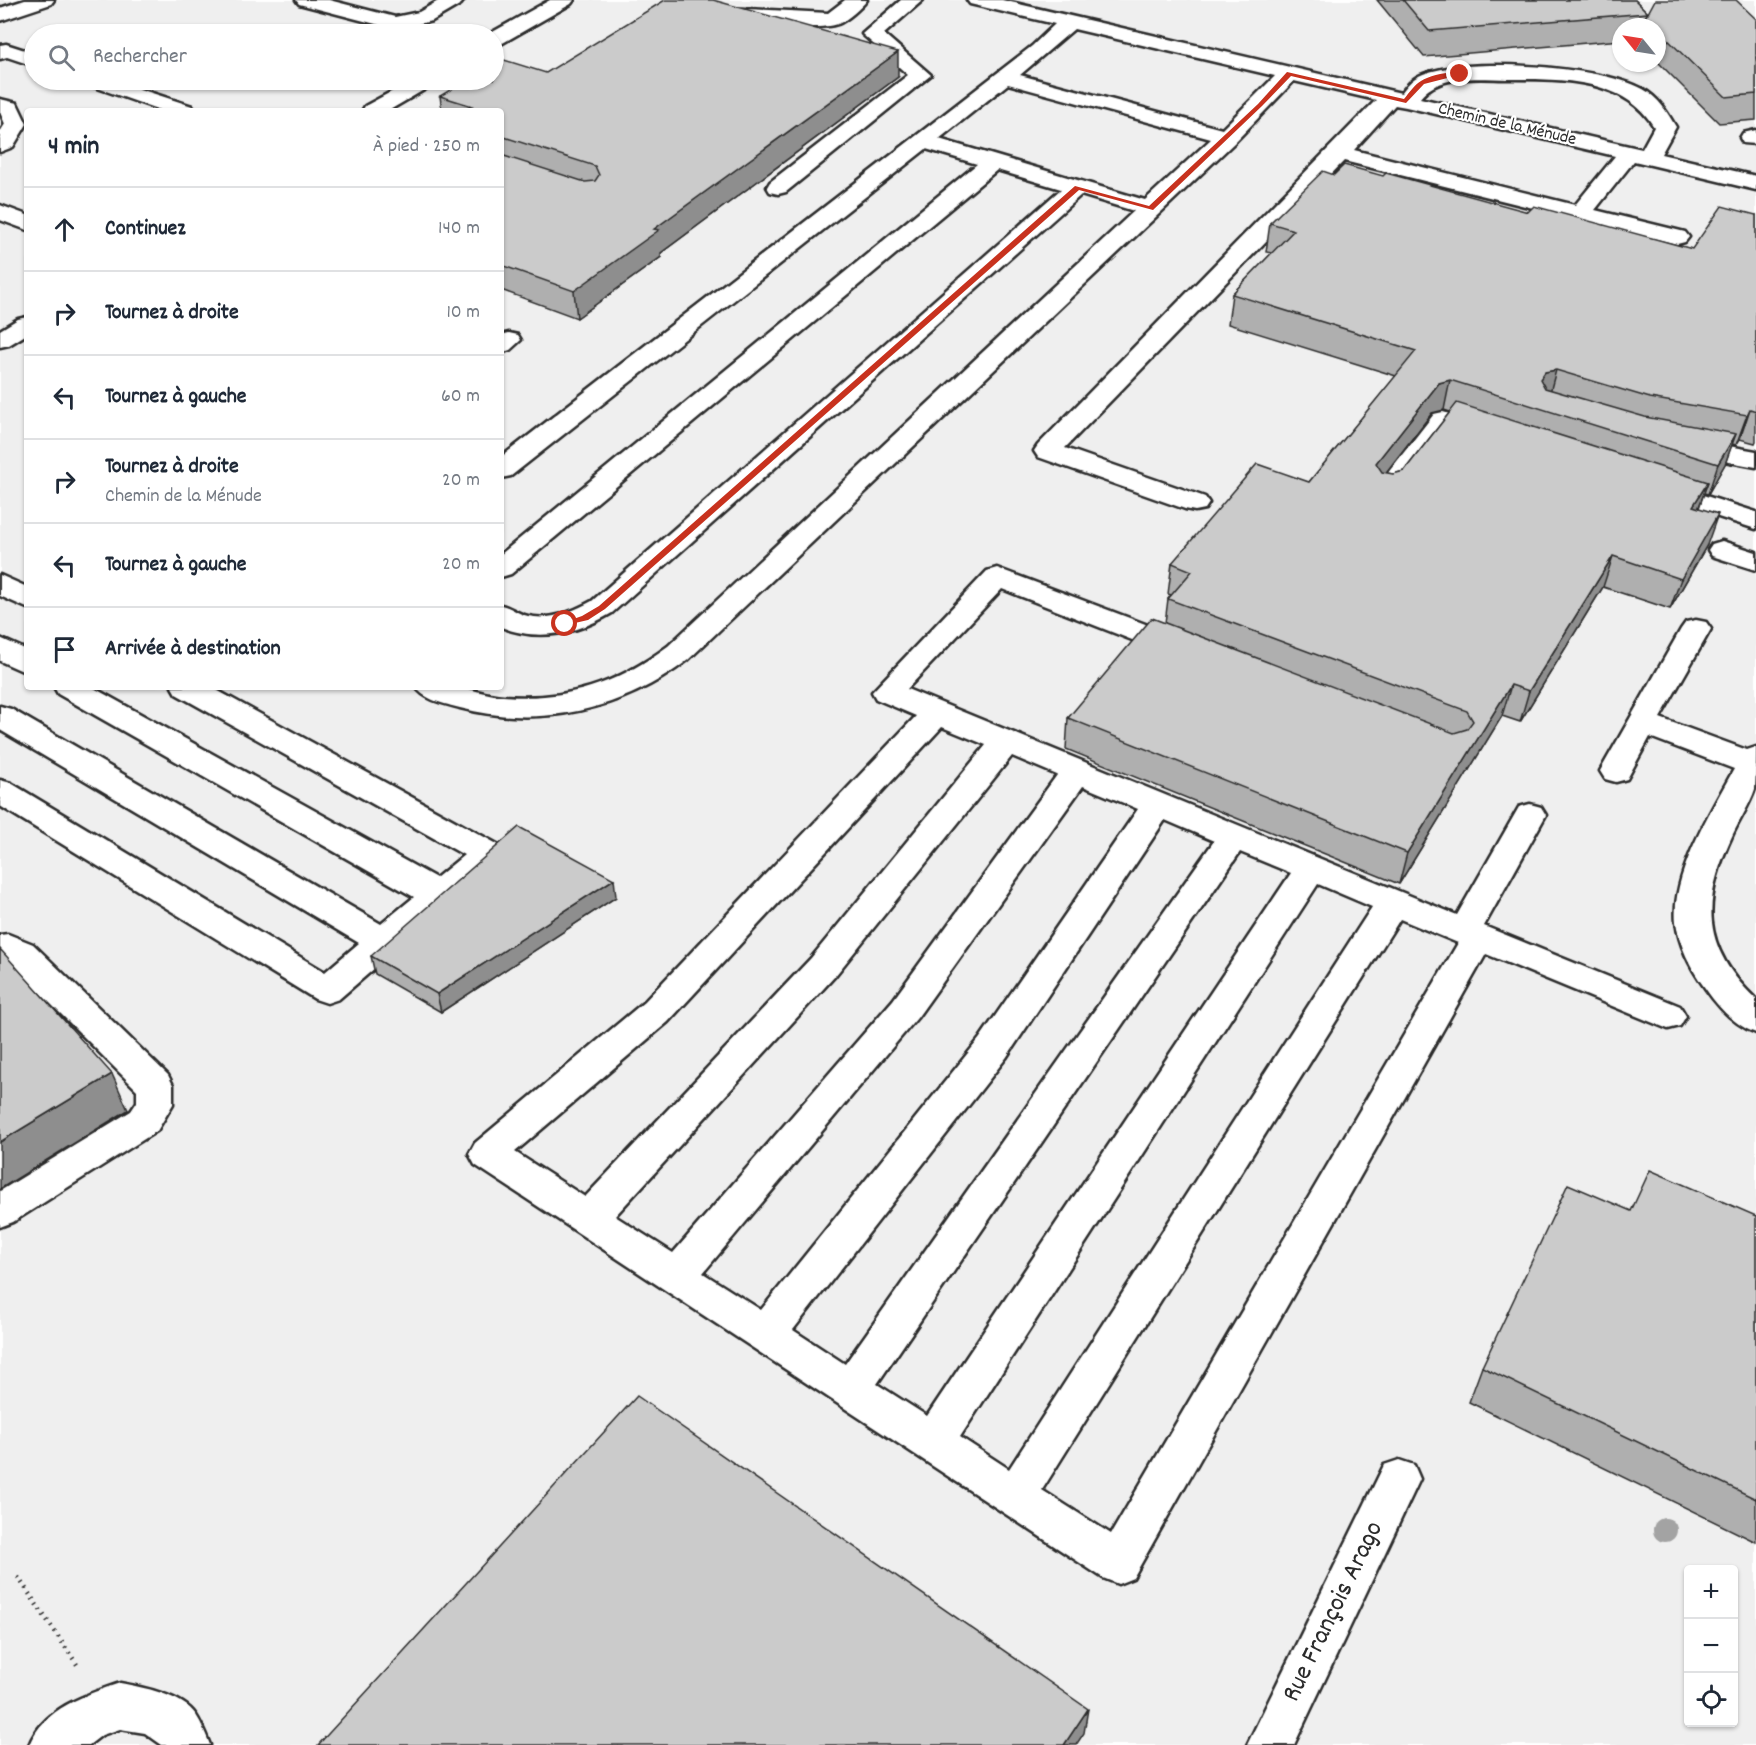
<!DOCTYPE html>
<html lang="fr">
<head>
<meta charset="utf-8">
<style>
	:root { --surface:#fff; --page:#f2f2f3; --text:#1f2937; --muted:#747a83; --line:#e0e1e3 }
	body { margin:0; font-family:Dekko,sans-serif; background:var(--page); color:var(--text) }
	.controls { position:absolute; right:18px; bottom:18px; display:grid; overflow:hidden; border-radius:6px; box-shadow:0 2px 4px #0004 }
	.controls button { width:54px; height:54px; display:grid; place-items:center; padding:0; border:0; border-bottom:2px solid var(--line); background:var(--surface); color:var(--text); font:30px sans-serif }
	.compass { position:absolute; left:1612px; top:18px; width:54px; height:54px; border-radius:50%; background:var(--surface); box-shadow:0 2px 4px #0004; rotate:300deg }
	.stop { position:absolute; width:18px; height:18px; margin:-14px; border:4px solid #c8321e; border-radius:50%; background:#fff }
	.stop.end { background:#c8321e; border-color:#fff; box-shadow:0 2px 6px #0008 }
	.list { margin:0; padding:0; list-style:none }
	h2 { display:flex; justify-content:space-between; align-items:center; height:78px; margin:0; padding:0 24px; font-size:26px }
	h2 small { font-size:20px; font-weight:400; color:var(--muted) }
	.list li { display:grid; grid-template-columns:39px 1fr auto; gap:18px; align-items:center; box-sizing:border-box; height:84px; padding:0 24px; border-top:2px solid var(--line) }
	.list b { display:block; font-size:22px; white-space:nowrap }
	.list p { margin:0; font-size:20px; white-space:nowrap; color:var(--muted) }
	.list em { font-size:20px; font-style:normal; color:var(--muted) }
	.icon { flex:none; width:33px; height:33px; fill:none; stroke:currentColor; stroke-width:2; stroke-linecap:round; stroke-linejoin:round }
	.map { position:relative; flex:none; width:1756px; height:1745px; overflow:hidden }
	.search { position:absolute; background:var(--surface); box-shadow:0 2px 4px #0004; left:24px; top:24px; width:480px; height:66px; display:flex; align-items:center; gap:15px; box-sizing:border-box; padding:0 21px; border-radius:33px; color:var(--muted); font-size:22px }
	.panel { position:absolute; background:var(--surface); box-shadow:0 2px 4px #0004; left:24px; top:108px; width:480px; height:582px; border-radius:6px }
	.map>svg:first-child { display:block }
	.built { fill:#efefef; fill-rule:evenodd }
	.lines { fill:none; stroke-linecap:round; stroke-linejoin:round }
	.minor-casing { stroke:#2b2b2b; stroke-width:5 }
	.path { stroke:#2b2b2b; stroke-width:4.5; stroke-dasharray:1.5 5; stroke-linecap:butt }
	.minor { fill:#fff; fill-rule:evenodd }
	.tree { fill:#a3a3a3 }
	.wall { fill:#afafaf; stroke:#2b2b2b; stroke-width:1.5; fill-rule:evenodd }
	.shaded-wall { fill:#8e8e8e; stroke:#2b2b2b; stroke-width:1.5 }
	.building { fill:#cbcbcb; stroke:#2b2b2b; stroke-width:1.5 }
	.route { fill:#c8321e }
	.labels { text-anchor:middle; dominant-baseline:central; stroke-width:4.5; stroke-linejoin:round; paint-order:stroke }
	.far-street-label { font-size:18px; fill:#2b2b2b; stroke:#fff }
	.near-street-label { font-size:27px; fill:#2b2b2b; stroke:#fff }
</style>
</head>
<body>
<div class="map">
<svg width="1756" height="1745" viewBox="0 0 1756 1745">
	<rect width="100%" height="100%" fill="#fff"/>
	<filter id="ink" filterUnits="userSpaceOnUse"><feTurbulence type="fractalNoise" baseFrequency=".0167" numOctaves="2"/><feDisplacementMap in="SourceGraphic" scale="12" xChannelSelector="R" yChannelSelector="G"/><feConvolveMatrix kernelMatrix="1 2 1 2 8 2 1 2 1" color-interpolation-filters="sRGB"/></filter>
	<g filter="url(#ink)">
		<path class="built" d="M 0,0 L 1756,0 L 1756,1745 L 0,1745 ZM 1621,27 L 1657,27 L 1657,63 L 1621,63 ZM 34,34 L 494,34 L 494,80 L 34,80 ZM 27,111 L 501,111 L 501,687 L 27,687 ZM 1688,1570 L 1734,1570 L 1734,1722 L 1688,1722 Z"/>
		<g class="lines">
			<g class="minor-casing">
				<g id="minor">
					<polygon points="25,0 54,0 51,4 0,21 0,8"/>
					<polygon points="296,0 329,0 395,17 419,12 440,0 464,0 461,4 432,21 395,29 299,4"/>
					<polygon points="550,0 574,0 571,4 501,44 494,46 494,34 489,34"/>
					<path d="M 845,0 L 867,0 C 861,8 847,20 838,24 C 814,32 754,22 728,20 L 721,18 L 718,14 L 721,10 L 728,8 L 828,13 Z"/>
					<polygon points="901,0 923,0 884,34 931,75 786,192 778,194 770,192 767,187 770,182 908,75 862,34"/>
					<path d="M 967,0 L 1002,0 L 1401,93 C 1406,87 1410,81 1417,77 C 1457,55 1603,66 1643,89 C 1659,98 1667,112 1676,127 L 1661,154 L 1756,176 L 1756,190 L 1634,161 L 1595,210 L 1685,232 L 1689,237 L 1685,242 L 1677,244 L 1344,161 L 1065,448 L 1205,497 L 1209,503 L 1205,509 L 1195,511 L 1185,509 L 1038,457 L 1034,451 L 1038,445 L 1376,100 L 1294,81 L 1235,142 L 688,660 C 623,710 540,729 460,708 C 445,704 424,700 416,687 C 429,687 444,685 458,687 C 473,689 487,695 503,696 C 567,701 617,684 668,646 L 1134,211 L 1081,195 L 612,613 C 577,634 539,642 501,627 L 501,605 C 511,607 518,614 528,616 C 550,621 572,612 592,601 L 1061,189 L 997,170 L 511,574 L 501,577 L 501,554 L 977,164 L 926,149 L 511,476 L 501,478 L 501,457 L 1032,46 L 1055,24 L 970,4 ZM 1074,29 L 1275,76 L 1222,129 L 1020,75 ZM 1509,79 C 1560,79 1625,78 1654,127 L 1642,149 L 1420,98 C 1440,73 1480,79 1509,79 ZM 1008,84 L 1211,139 L 1145,200 L 939,139 ZM 1395,105 L 1406,107 L 1615,156 L 1575,205 L 1354,150 Z"/>
					<polygon points="6,44 34,53 34,66 7,57 0,59 0,45"/>
					<polygon points="82,80 112,80 192,106 195,111 163,111 86,84"/>
					<polygon points="413,80 438,80 434,84 388,111 362,111 365,106"/>
					<polygon points="0,99 17,103 27,124 13,147 0,152 0,132 5,124 0,112"/>
					<polygon points="1756,130 1756,144 1743,143 1740,138 1743,133"/>
					<polygon points="0,205 27,215 27,230 0,220"/>
					<polygon points="27,317 27,334 9,345 0,347 0,330 18,319"/>
					<polygon points="509,333 518,335 521,340 510,350 501,353 501,335"/>
					<polygon points="1443,412 1496,428 1500,434 1496,440 1487,442 1449,430 1396,500 1386,502 1376,500 1372,494 1376,488 1434,414"/>
					<polygon points="1685,438 1756,451 1756,467 1676,452 1672,446 1676,440"/>
					<polygon points="1659,481 1756,512 1756,529 1649,495 1645,489 1649,483"/>
					<polygon points="1722,541 1756,552 1756,570 1712,556 1708,550 1712,544"/>
					<path d="M 997,568 L 1193,642 L 1198,649 L 1193,656 L 1183,659 L 1173,656 L 1002,589 L 907,689 L 1457,915 L 1519,807 L 1530,804 L 1541,807 L 1546,815 L 1484,926 L 1680,1006 L 1686,1016 L 1680,1026 L 1668,1029 L 1486,954 L 1133,1578 L 1118,1584 L 1103,1578 L 475,1165 L 469,1154 L 475,1143 L 644,1002 L 916,716 L 876,699 L 872,692 L 987,571 ZM 942,727 L 986,745 L 811,958 L 585,1197 L 515,1152 L 668,1022 ZM 1012,756 L 1057,775 L 893,1000 L 673,1253 L 615,1216 L 835,976 ZM 1083,786 L 1138,809 L 980,1038 L 761,1310 L 703,1273 L 917,1018 ZM 1165,820 L 1214,841 L 845,1364 L 793,1330 L 1006,1058 ZM 1240,852 L 1291,873 L 927,1416 L 877,1384 ZM 1318,884 L 1372,907 L 1009,1469 L 960,1437 ZM 1400,919 L 1458,943 L 1111,1534 L 1042,1490 Z"/>
					<polygon points="0,575 27,587 27,608 0,596"/>
					<path d="M 1696,620 L 1706,622 L 1711,629 L 1660,718 L 1747,750 L 1756,747 C 1756,760 1756,777 1755,789 C 1750,804 1740,819 1733,834 C 1702,900 1700,946 1756,999 L 1756,1033 C 1734,1025 1718,1007 1705,988 C 1691,969 1679,945 1676,922 C 1671,874 1712,809 1734,769 L 1650,737 L 1627,779 L 1616,782 L 1605,779 L 1600,771 L 1681,629 L 1686,622 Z"/>
					<polygon points="0,638 27,650 27,673 0,661"/>
					<polygon points="54,687 92,687 436,878 464,855 176,694 172,687 211,687 499,845 503,853 499,861 339,999 327,1003 315,999 0,806 0,780 11,783 325,972 359,943 0,730 0,706 11,709 381,924 414,897 58,694"/>
					<polygon points="8,934 33,944 168,1075 173,1085 173,1104 157,1131 13,1222 0,1227 0,1191 131,1111 137,1102 137,1090 9,962 0,961 0,935"/>
					<polygon points="1399,1460 1414,1465 1420,1479 1294,1745 1247,1745 1384,1465"/>
					<path d="M 120,1683 C 142,1687 183,1695 196,1715 C 202,1724 206,1735 210,1745 L 162,1745 L 145,1733 L 120,1729 L 102,1735 L 89,1745 L 29,1745 C 44,1708 85,1695 120,1683 Z"/>
				</g>
			</g>
			<polyline class="path" points="18,1577 78,1666"/>
			<use href="#minor" class="minor"/>
		</g>
		<circle class="tree" cx="1665" cy="1530" r="12"/>
		<g class="wall">
			<polygon points="1377,0 1635,0 1648,13 1756,19 1756,120 1719,123 1657,61 1657,27 1621,27 1621,40 1424,57"/>
			<polygon points="546,73 898,77 661,253 661,257 577,318 501,290 501,111 442,111 440,96"/>
			<path d="M 1334,175 L 1383,176 L 1528,212 L 1692,249 L 1756,215 L 1756,441 L 1755,443 L 1740,439 L 1736,445 L 1732,444 L 1725,464 L 1708,494 L 1704,493 L 1699,508 L 1707,545 L 1670,609 L 1603,587 L 1520,722 L 1502,716 L 1399,884 L 1066,749 L 1068,718 L 1165,623 L 1168,599 L 1171,595 L 1168,594 L 1172,563 L 1309,482 L 1396,376 L 1228,324 L 1232,294 L 1272,253 L 1266,252 L 1270,223 ZM 1444,410 L 1450,412 L 1404,471 L 1393,474 L 1386,473 L 1432,413 Z"/>
			<polygon points="616,897 441,1012 375,974 371,956"/>
			<polygon points="1631,1211 1756,1216 1756,1542 1469,1402 1482,1367"/>
		</g>
		<g class="shaded-wall">
			<polygon points="898,52 898,77 661,253 661,257 577,318 574,291 654,229"/>
			<polygon points="1556,370 1548,400 1540,379 1545,372"/>
			<polygon points="1450,380 1444,410 1432,413 1370,493 1376,463 1439,383"/>
			<polygon points="1750,409 1740,439 1736,445 1747,415"/>
			<polygon points="1736,434 1725,464 1708,494 1718,464"/>
			<polygon points="1708,482 1697,512 1693,506"/>
			<polygon points="1718,514 1707,545 1670,609 1681,579"/>
			<polygon points="1613,556 1603,587 1520,722 1529,691"/>
			<polygon points="1511,685 1502,716 1399,884 1407,853"/>
			<polygon points="614,879 616,897 441,1012 437,994"/>
			<polygon points="112,1074 128,1110 0,1189 0,1142"/>
			<polygon points="1088,1709 1084,1733 1076,1745 1064,1745"/>
		</g>
		<g class="building">
			<polygon points="665,0 713,0 898,52 654,229 659,230 574,291 501,265 501,155 585,182 595,181 599,175 595,166 501,136 501,111 463,111 472,106 440,96 467,80 494,80 494,63 501,59 546,73"/>
			<polygon points="1403,0 1635,0 1648,13 1655,0 1736,0 1756,19 1756,94 1726,97 1657,29 1657,27 1655,27 1645,17 1648,13 1429,31"/>
			<polygon points="1344,165 1383,176 1386,173 1528,212 1534,206 1692,249 1722,206 1756,215 1756,411 1750,409 1747,415 1650,398 1556,370 1545,372 1540,379 1545,388 1645,417 1736,434 1718,464 1450,380 1439,383 1376,463 1382,472 1393,474 1404,471 1457,403 1708,482 1693,506 1718,514 1681,579 1613,556 1529,691 1511,685 1407,853 1068,718 1152,618 1454,733 1467,729 1473,721 1467,711 1168,599 1192,571 1172,563 1257,464 1309,482 1416,351 1232,294 1294,230 1270,223 1323,171 1334,175"/>
			<polygon points="519,827 614,879 437,994 371,956"/>
			<polygon points="0,949 112,1074 0,1142"/>
			<polygon points="1650,1170 1756,1216 1756,1499 1482,1367 1568,1184 1631,1211"/>
			<polygon points="637,1396 1088,1709 1064,1745 318,1745"/>
		</g>
	</g>
	<path class="route" d="M 1287,72 L 1404,99 C 1409,93 1415,84 1421,81 C 1431,75 1452,70 1463,74 L 1424,84 L 1406,103 L 1291,76 L 1262,106 L 1153,210 L 1079,190 L 605,609 L 588,620 L 562,626 L 562,623 L 582,616 L 599,606 L 1075,186 L 1149,206 L 1258,104 Z"/>
	<g class="labels">
		<g class="far-street-label">
			<text transform="translate(1507 125) rotate(13)">Chemin de la Ménude</text>
		</g>
		<g class="near-street-label">
			<text transform="translate(1334 1612) rotate(-64)">Rue François Arago</text>
		</g>
	</g>
</svg>
<div class="controls">
<button>+</button>
<button>−</button>
<button><svg class="icon" aria-label="locate" viewBox="0 0 24 24"><circle cx="12" cy="12" r="6"/><path d="M12 2v4M12 18v4M2 12h4M18 12h4"/></svg></button>
</div>
<svg class="compass" viewBox="-18 -18 36 36"><path d="M0-13l5 13h-10z" fill="#e53935"/><path d="M0 13l5-13h-10z" fill="#747a83"/></svg>
<div class="stop" style="left:565px;top:624px"></div>
<div class="stop end" style="left:1460px;top:74px"></div>
<div class="search"><svg class="icon" aria-label="search" viewBox="0 0 24 24"><circle cx="10" cy="10" r="6"/><path d="M15 15l6 6"/></svg>Rechercher</div>
<section class="panel">
<h2>4 min<small>À pied · 250 m</small></h2>
<ul class="list">
<li><svg class="icon" aria-label="ahead" viewBox="0 0 24 24"><path d="M12 20V5M6 11l6-6 6 6"/></svg><div><b>Continuez</b></div><em>140 m</em></li>
<li><svg class="icon" aria-label="right" viewBox="0 0 24 24"><path d="M7 20v-9h11M14 6l5 5-5 5"/></svg><div><b>Tournez à droite</b></div><em>10 m</em></li>
<li><svg class="icon" aria-label="left" viewBox="0 0 24 24"><path d="M17 20v-9H6M10 6l-5 5 5 5"/></svg><div><b>Tournez à gauche</b></div><em>60 m</em></li>
<li><svg class="icon" aria-label="right" viewBox="0 0 24 24"><path d="M7 20v-9h11M14 6l5 5-5 5"/></svg><div><b>Tournez à droite</b><p>Chemin de la Ménude</p></div><em>20 m</em></li>
<li><svg class="icon" aria-label="left" viewBox="0 0 24 24"><path d="M17 20v-9H6M10 6l-5 5 5 5"/></svg><div><b>Tournez à gauche</b></div><em>20 m</em></li>
<li><svg class="icon" aria-label="arrive" viewBox="0 0 24 24"><path d="M6 21V4h12l-3 4 3 4H6"/></svg><div><b>Arrivée à destination</b></div></li>
</ul>
</section>
</div>
</body>
</html>
